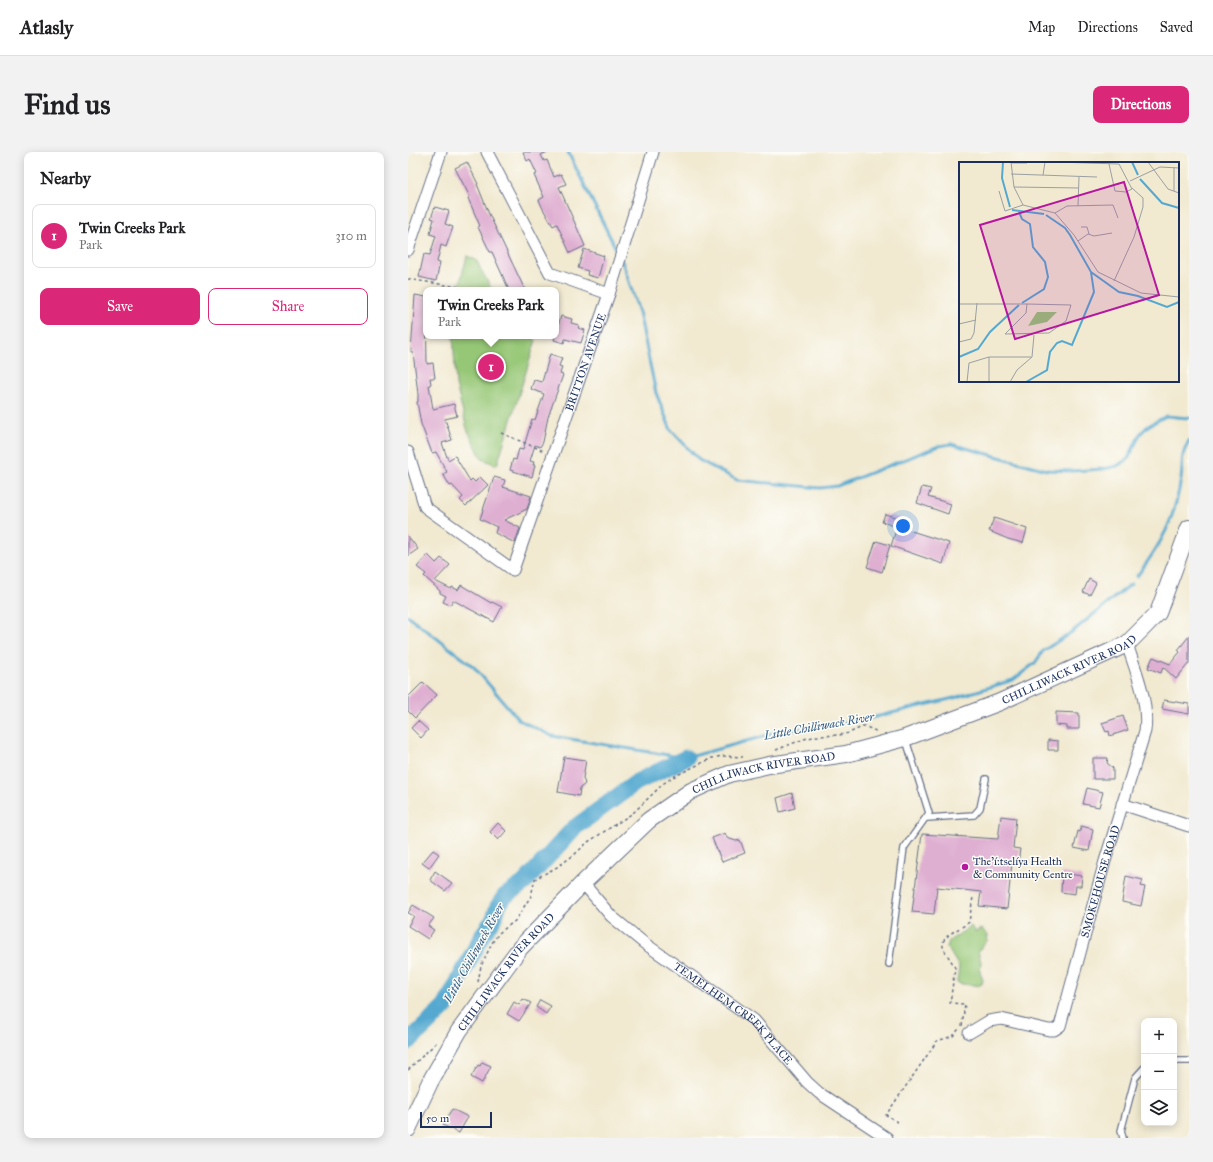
<!DOCTYPE html>
<html lang="en">
<head>
<meta charset="utf-8">
<style>
	:root { --surface:#fff; --page:#f2f2f2; --text:#202124; --muted:#757577; --line:#e0e0e0; --accent:#db2777 }
	body { margin:0; font-family:"IM FELL Great Primer",serif; background:var(--page); color:var(--text) }
	.controls { position:absolute; right:12px; bottom:12px; display:grid; overflow:hidden; border-radius:8px; box-shadow:0 2px 10px #0003 }
	.controls button { width:36px; height:36px; display:grid; place-items:center; padding:0; border:0; border-bottom:1px solid var(--line); background:var(--surface); color:var(--text); font:20px sans-serif }
	.scale { position:absolute; left:12px; bottom:10px; width:72px; box-sizing:border-box; padding-left:4px; border:2px solid #1b2f5e; border-top:0; font-size:11px; line-height:14px; white-space:nowrap; color:#1b2f5e; -webkit-text-stroke:3px #fdfcf7; paint-order:stroke }
	.you { position:absolute; left:495px; top:374px; width:14px; height:14px; margin:-10px; border:3px solid #fff; border-radius:50%; background:#1a73e8; box-shadow:0 0 0 6px #1a73e833 }
	.badge { display:grid; place-items:center; width:26px; height:26px; border-radius:50%; background:var(--accent); color:#fff; font-size:13px; font-weight:700 }
	.pin { position:absolute; translate:-50% -50%; border:2px solid #fff; box-shadow:0 1px 4px #0006 }
	.popup { position:absolute; left:15px; top:135px; width:136px; height:52px; box-sizing:border-box; display:grid; place-content:center; border-radius:8px; background:var(--surface); filter:drop-shadow(0 1px 3px #0005); font-size:13px; white-space:nowrap; color:var(--muted) }
	.popup b { font-size:15px; color:var(--text) }
	.popup::after { content:''; position:absolute; left:50%; top:100%; margin-left:-8px; border:8px solid transparent; border-top-color:var(--surface) }
	.list { margin:0; padding:0; list-style:none }
	h2 { display:flex; justify-content:space-between; align-items:center; height:52px; margin:0; padding:0 16px; font-size:17px }
	h2 small { font-size:13px; font-weight:400; color:var(--muted) }
	.list li { display:grid; grid-template-columns:26px 1fr auto; gap:12px; align-items:center; box-sizing:border-box; height:64px; margin:0 8px 8px; padding:0 8px; border:1px solid var(--line); border-radius:8px }
	.list b { display:block; font-size:15px; white-space:nowrap }
	.list p { margin:0; font-size:13px; white-space:nowrap; color:var(--muted) }
	.list em { font-size:13px; font-style:normal; color:var(--muted) }
	.actions { display:flex; gap:8px; padding:12px 16px }
	.actions a { flex:1; padding:9px 0; border:1px solid var(--accent); border-radius:8px; text-align:center; font-size:14px; color:var(--accent) }
	.actions .main { background:var(--accent); color:#fff }
	.icon { flex:none; width:22px; height:22px; fill:none; stroke:currentColor; stroke-width:2; stroke-linecap:round; stroke-linejoin:round }
	.map { position:relative; flex:none; width:781px; height:986px; overflow:hidden; border-radius:8px }
	header { display:flex; align-items:center; gap:24px; box-sizing:border-box; height:56px; padding:0 20px; background:var(--surface); border-bottom:1px solid var(--line) }
	header strong { font-size:19px }
	nav { display:flex; gap:22px; margin-inline-start:auto; font-size:14px }
	.intro { display:flex; align-items:center; justify-content:space-between; box-sizing:border-box; height:96px; padding:0 24px }
	h1 { margin:0; font-size:28px }
	.button { padding:10px 18px; border-radius:8px; background:var(--accent); color:#fff; font-size:14px; font-weight:700 }
	main { display:flex; gap:24px; padding:0 24px }
	aside { flex:1; background:var(--surface); border-radius:8px; box-shadow:0 2px 10px #0003 }
	.map>svg:first-child { display:block }
	.green { fill:#96c776; stroke:#587b6a }
	.lines { fill:none; stroke-linecap:round; stroke-linejoin:round }
	.stream { stroke:#55a9d0; stroke-width:3 }
	.river { stroke:#55a9d0; stroke-width:17 }
	.building { fill:#dfafd2 }
	.lane-casing { stroke:#667086; stroke-width:8 }
	.street-casing { stroke:#667086; stroke-width:13 }
	.secondary-casing { stroke:#667086; stroke-width:18 }
	.path { stroke:#667086; stroke-width:1.5; stroke-dasharray:3 3; stroke-linecap:butt }
	.lane { stroke:#fff; stroke-width:5.5 }
	.street { stroke:#fff; stroke-width:11 }
	.secondary { stroke:#fff; stroke-width:16 }
	.poi-dot { fill:#b5179e; stroke:#fdfcf7; stroke-width:1.5 }
	.labels { text-anchor:middle; dominant-baseline:central; stroke-width:3; stroke-linejoin:round; paint-order:stroke }
	.street-label { font-size:11px; fill:#1b2f5e; stroke:#fdfcf7 }
	.poi-label { font-size:11px; fill:#1b2f5e; stroke:#fdfcf7; text-anchor:start }
	.water-label { font-size:12px; font-style:italic; fill:#2f5a86; stroke:#fdfcf7 }
	.inset-river { fill:none; stroke:#55a9d0; stroke-width:2 }
	.inset-road { fill:none; stroke:#9b9fa2; stroke-width:1 }
	.view { fill:#b5179e; fill-opacity:0.15; stroke:#b5179e; stroke-width:2 }
	.inset-edge { fill:none; stroke:#1b2f5e; stroke-width:2 }
</style>
</head>
<body>
<header>
<strong>Atlasly</strong>
<nav><a>Map</a><a>Directions</a><a>Saved</a></nav>
</header>
<div class="intro"><h1>Find us</h1><a class="button">Directions</a></div>
<main>
<aside>
<h2>Nearby<small></small></h2>
<ul class="list">
<li><span class="badge">1</span><div><b>Twin Creeks Park</b><p>Park</p></div><em>310 m</em></li>
</ul>
<div class="actions"><a class="main">Save</a><a>Share</a></div>
</aside>
<div class="map">
<svg width="781" height="986" viewBox="0 0 781 986">
	<rect width="100%" height="100%" fill="#fdfcf7"/>
	<filter id="ink" filterUnits="userSpaceOnUse"><feTurbulence type="fractalNoise" baseFrequency=".025" numOctaves="2"/><feDisplacementMap in="SourceGraphic" scale="8" xChannelSelector="R" yChannelSelector="G"/><feConvolveMatrix kernelMatrix="1 2 1 2 8 2 1 2 1" color-interpolation-filters="sRGB"/></filter>
	<filter id="wash" filterUnits="userSpaceOnUse"><feTurbulence type="fractalNoise" baseFrequency=".012" numOctaves="4" result="noise"/><feDisplacementMap in="SourceGraphic" scale="16" xChannelSelector="R" yChannelSelector="G"/><feGaussianBlur stdDeviation="0.9" result="paint"/><feColorMatrix in="noise" values="0 0 0 0 0 0 0 0 0 0 0 0 0 0 0 0 0 1.4 0 .05"/><feComposite in="paint" operator="in"/></filter>
	<g filter="url(#wash)">
		<rect width="100%" height="100%" fill="#f1e9d0"/>
		<g class="green">
			<polygon points="59,104 68,108 84,138 50,138"/>
			<polygon points="45,184 118,184 128,188 89,313 74,307 59,277 48,233"/>
			<path d="M 563,774 L 567,780 L 573,777 L 580,783 L 579,789 L 570,799 L 573,810 L 572,819 L 575,828 L 574,832 L 569,834 C 562,831 555,834 549,830 L 551,815 L 539,795 L 541,789 Z"/>
		</g>
		<g class="lines">
			<g class="stream">
				<polyline points="160,0 210,101"/>
				<polyline points="214,109 231,160 248,241 263,278 291,308 329,328 412,336 429,334 531,294 543,292 639,318 664,319 695,317 709,314 720,307 732,282 740,274 758,264 781,266"/>
				<path d="M 729,424 C 754,391 766,369 773,327 C 776,309 771,307 781,289"/>
				<polyline points="0,464 66,515 111,568 144,584 278,606 371,580 459,567 546,546 605,528 627,511 635,499 664,480 723,432"/>
			</g>
			<polyline class="river" points="0,890 37,855 75,782 86,767 90,754 97,744 116,731 166,676 229,630 278,606"/>
		</g>
		<g id="blocks">
			<g class="building">
				<polygon points="115,0 139,0 133,3 136,9 139,8 146,25 153,22 158,32 151,35 177,94 162,101 149,72 145,74 135,57 131,48 136,45 126,23 129,22 122,7 119,9"/>
				<polygon points="59,10 70,32 69,32 81,62 117,138 101,138 84,100 82,100 70,75 72,74 60,46 62,45 47,16"/>
				<polygon points="27,55 41,59 37,72 45,75 38,95 33,93 29,110 32,111 28,129 11,125 16,102 22,103 28,84 22,82 26,67 23,66"/>
				<polygon points="176,97 196,104 190,126 179,123 180,119 170,116"/>
				<polygon points="7,143 18,145 19,212 25,211 27,226 22,226 23,232 21,233 25,257 46,252 49,264 37,267 44,288 34,291 40,308 47,304 62,329 64,327 67,330 72,325 80,333 58,354 52,348 55,345 44,333 42,334 35,322 39,320 28,300 24,301 13,272 9,250 10,250 10,242 5,200 3,200"/>
				<polygon points="153,164 164,167 163,171 171,173 170,176 177,178 173,191 157,187 156,191 146,188"/>
				<polygon points="142,202 154,206 151,214 154,215 152,222 155,223 140,265 135,290 132,295 127,293 122,309 126,310 125,313 127,313 124,325 102,318 105,307 108,308 111,297 115,298 124,267 127,268 136,242 123,237 126,228 134,230"/>
				<polygon points="86,325 97,328 95,335 123,344 119,357 96,368 112,376 107,391 87,381 89,375 72,367"/>
				<polygon points="514,335 523,337 520,345 543,352 540,362 509,351"/>
				<polygon points="477,362 493,367 491,375 541,391 535,412 483,394 489,375 474,370"/>
				<polygon points="586,366 619,377 615,391 600,387 581,379"/>
				<polygon points="0,384 10,397 0,404"/>
				<polygon points="468,389 482,393 474,420 459,415"/>
				<polygon points="20,403 28,411 33,406 42,413 27,429 43,437 44,435 50,438 53,433 83,451 84,450 94,455 86,470 45,448 42,453 35,450 38,444 32,441 32,439 16,424 18,422 9,415"/>
				<polygon points="681,427 688,431 682,443 675,440"/>
				<polygon points="781,484 781,511 768,527 755,515 753,521 740,516 745,505 762,512 772,500 770,498"/>
				<polygon points="15,530 29,543 7,566 0,559 0,545"/>
				<polygon points="756,548 781,552 781,562 754,557"/>
				<polygon points="648,560 671,561 671,577 659,577 659,574 648,573"/>
				<polygon points="715,564 720,578 702,584 701,579 698,580 694,571"/>
				<polygon points="10,569 20,578 13,586 3,576"/>
				<polygon points="640,588 650,589 650,598 640,598"/>
				<polygon points="156,605 178,608 175,626 177,632 172,636 171,644 150,640"/>
				<polygon points="685,606 700,606 699,611 705,616 705,627 685,627"/>
				<polygon points="679,636 695,640 691,655 675,652"/>
				<polygon points="384,641 387,656 372,660 369,646"/>
				<polygon points="593,664 608,666 605,696 612,697 610,712 604,711 599,757 571,754 573,740 529,735 526,762 504,760 514,682 590,687"/>
				<polygon points="90,671 98,679 90,688 82,680"/>
				<polygon points="673,674 685,677 681,699 666,696 670,679 672,680"/>
				<polygon points="317,681 319,686 328,689 332,688 337,701 314,710 304,686"/>
				<polygon points="25,698 31,702 21,716 14,711"/>
				<polygon points="27,719 44,731 37,739 22,728"/>
				<polygon points="654,721 674,724 673,734 668,734 667,742 653,740"/>
				<polygon points="718,724 735,728 733,734 737,735 733,754 714,750"/>
				<polygon points="5,753 26,766 20,774 26,778 20,787 0,774 6,764 0,761"/>
				<polygon points="115,847 123,851 111,869 99,862 106,850 111,853"/>
				<polygon points="132,848 143,854 138,862 128,855"/>
				<polygon points="74,910 83,914 74,931 63,925 70,913 72,914"/>
				<polygon points="44,957 60,965 51,981 35,973"/>
			</g>
		</g>
	</g>
	<g filter="url(#ink)">
		<use href="#blocks" fill-opacity="0" stroke="#667086" stroke-width="1"/>
		<g class="lines">
			<g class="lane-casing">
				<g id="lane">
					<polyline points="519,666 566,663 572,656 578,627"/>
					<polyline points="481,812 496,696 521,661 498,588"/>
					<polyline points="766,909 781,909"/>
					<polyline points="715,986 713,979 727,926 736,916"/>
				</g>
			</g>
			<g class="street-casing">
				<g id="street">
					<polyline points="79,0 142,121 201,142"/>
					<polyline points="0,98 33,0"/>
					<path id="s1" d="M 0,300 L 17,355 L 105,418 L 201,142 L 245,0"/>
					<polyline points="714,652 781,674"/>
					<path id="s2" d="M 175,731 L 203,764 L 236,791 L 346,868 L 399,930 L 411,941 L 479,986"/>
					<path id="s3" d="M 561,881 L 581,869 L 593,867 L 641,878 L 646,878 L 652,874 L 697,709 L 737,579 C 741,549 728,520 719,492"/>
				</g>
			</g>
			<g class="secondary-casing">
				<g id="secondary">
					<path id="s4" d="M 0,977 L 22,930 L 51,879 L 112,796 L 175,731 L 241,668 L 283,639 L 321,622 L 361,613 L 438,602 L 497,586 L 592,550 L 719,492 L 750,461 L 781,376"/>
				</g>
			</g>
			<g class="path">
				<polyline points="0,127 50,135"/>
				<polyline points="93,281 136,299"/>
				<polyline points="368,598 396,587 409,584 431,583 441,581 456,574 470,580"/>
				<polyline points="70,830 73,814 84,791 91,781 108,768 114,758 123,744 127,727 149,715 166,703 180,690 225,661 256,631 265,625 304,606 315,604 335,605"/>
				<path d="M 554,874 L 557,852 L 542,851 L 547,816 C 544,809 539,804 536,797 C 529,784 554,777 561,770 L 565,745"/>
				<polyline points="0,918 30,889"/>
				<polyline points="490,970 478,963 529,889 545,884 551,877"/>
			</g>
			<use href="#lane" class="lane"/>
			<use href="#street" class="street"/>
			<use href="#secondary" class="secondary"/>
		</g>
	</g>
	<circle class="poi-dot" cx="557" cy="715" r="4"/>
	<g class="labels">
		<g class="street-label">
			<text stroke="none"><textPath href="#s1" startOffset="386">BRITTON AVENUE</textPath></text>
			<text stroke="none"><textPath href="#s4" startOffset="846">CHILLIWACK RIVER ROAD</textPath></text>
			<text stroke="none"><textPath href="#s4" startOffset="522">CHILLIWACK RIVER ROAD</textPath></text>
			<text stroke="none"><textPath href="#s3" startOffset="247">SMOKEHOUSE ROAD</textPath></text>
			<text stroke="none"><textPath href="#s4" startOffset="186">CHILLIWACK RIVER ROAD</textPath></text>
			<text stroke="none"><textPath href="#s2" startOffset="200">TEMELHEM CREEK PLACE</textPath></text>
		</g>
		<g class="poi-label">
			<text x="565" y="709">The'í:tselíya Health<tspan x="565" dy="13">&amp; Community Centre</tspan></text>
		</g>
		<g class="water-label">
			<text transform="translate(411 574) rotate(-10)">Little Chilliwack River</text>
			<text transform="translate(66 801) rotate(-61)">Little Chilliwack River</text>
		</g>
	</g>
	<g transform="translate(551 10)">
		<rect width="220" height="220" fill="#f1e9d0"/>
		<path d="M 78,150 L 98,150 L 88,160 L 69,164 Z" fill="#96c776"/>
		<path class="inset-river" d="M 44,0 L 43,16 L 51,45M 173,0 L 179,13M 181,17 L 203,41 L 220,46M 53,48 L 85,52M 60,50 L 63,57 L 71,62 L 74,85 L 86,100 L 89,115 L 85,127 L 63,141M 132,110 L 160,130 L 179,134 L 208,145 L 220,140M 0,195 L 19,187 L 31,170 L 60,143M 67,220 L 88,208 L 91,190 L 98,181 L 103,179 L 113,183 L 135,130 L 132,110 L 111,73 L 106,66 L 87,53"/>
		<path class="inset-road" d="M 52,0 L 55,25 L 64,43 L 96,51 L 115,73 L 139,110 L 182,131 L 220,135M 97,0 L 160,2 L 173,27 L 167,30 L 156,29 L 150,2M 189,0 L 209,27 L 220,31M 52,1 L 68,1M 215,5 L 215,29M 52,12 L 138,15M 84,13 L 86,0M 171,19 L 201,5 L 220,6M 55,25 L 120,26M 40,29 L 46,49 L 64,43M 119,44 L 120,15M 96,51 L 108,44 L 154,43 L 159,56M 122,65 L 128,65 L 130,72M 119,79 L 129,72 L 135,74 L 153,71M 155,119 L 175,75 L 184,45 L 184,36 L 173,26M 0,142 L 68,142 L 112,143 L 107,159 L 90,171 L 46,172 L 67,151 L 68,142M 0,162 L 17,158M 0,180 L 12,177 L 15,171 L 18,141M 30,195 L 72,195M 8,220 L 10,201 L 30,195 L 30,220M 51,220 L 58,208 L 73,195 L 75,173"/>
		<path class="view" d="M 165,20 L 200,133 L 56,177 L 21,63 Z"/>
		<rect width="220" height="220" class="inset-edge"/>
	</g>
</svg>
<div class="controls">
<button>+</button>
<button>−</button>
<button><svg class="icon" aria-label="layers" viewBox="0 0 24 24"><path d="M12 4l9 5-9 5-9-5zM3 14l9 5 9-5"/></svg></button>
</div>
<div class="scale">50 m</div>
<div class="you"></div>
<div class="pin badge" style="left:83px;top:215px">1</div>
<div class="popup"><b>Twin Creeks Park</b>Park</div>
</div>
</main>
</body>
</html>
